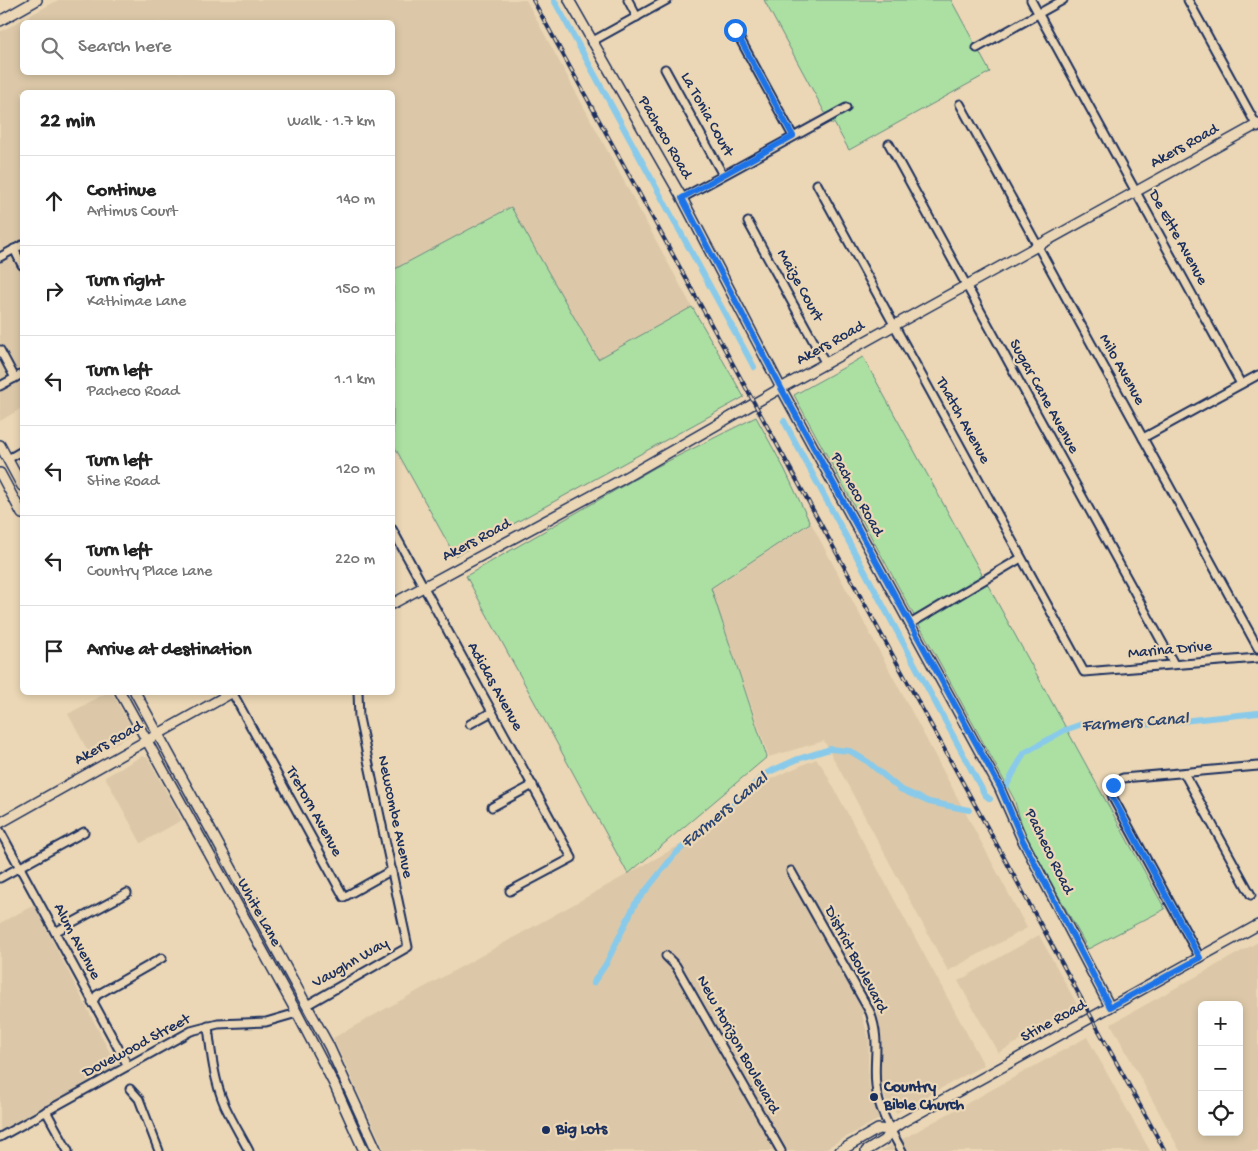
<!DOCTYPE html>
<html lang="en">
<head>
<meta charset="utf-8">
<style>
	:root { --surface:#fff; --page:#f6f6f6; --text:#222; --muted:#767676; --line:#e0e0e0 }
	body { margin:0; font-family:"Gochi Hand",sans-serif; background:var(--page); color:var(--text) }
	.controls { position:absolute; right:15px; bottom:15px; display:grid; overflow:hidden; border-radius:8px; box-shadow:0 2px 8px #0003 }
	.controls button { width:45px; height:45px; display:grid; place-items:center; padding:0; border:0; border-bottom:1px solid var(--line); background:var(--surface); color:var(--text); font:25px sans-serif }
	.stop { position:absolute; width:15px; height:15px; margin:-11px; border:4px solid #1a73e8; border-radius:50%; background:#fff }
	.stop.end { background:#1a73e8; border-color:#fff; box-shadow:0 1px 5px #0008 }
	.list { margin:0; padding:0; list-style:none }
	h2 { display:flex; justify-content:space-between; align-items:center; height:65px; margin:0; padding:0 20px; font-size:21px }
	h2 small { font-size:16px; font-weight:400; color:var(--muted) }
	.list li { display:grid; grid-template-columns:32px 1fr auto; gap:15px; align-items:center; box-sizing:border-box; height:90px; padding:0 20px; border-top:1px solid var(--line) }
	.list b { display:block; font-size:19px; white-space:nowrap }
	.list p { margin:0; font-size:16px; white-space:nowrap; color:var(--muted) }
	.list em { font-size:16px; font-style:normal; color:var(--muted) }
	.icon { flex:none; width:28px; height:28px; fill:none; stroke:currentColor; stroke-width:2; stroke-linecap:round; stroke-linejoin:round }
	.map { position:relative; flex:none; width:1258px; height:1151px; overflow:hidden }
	.search { position:absolute; background:var(--surface); box-shadow:0 2px 8px #0003; left:20px; top:20px; width:375px; height:55px; display:flex; align-items:center; gap:12px; box-sizing:border-box; padding:0 18px; border-radius:8px; color:var(--muted); font-size:19px }
	.panel { position:absolute; background:var(--surface); box-shadow:0 2px 8px #0003; left:20px; top:90px; width:375px; height:605px; border-radius:8px }
	.map>svg:first-child { display:block }
	.built { fill:#dcc8a8; fill-rule:evenodd }
	.green { fill:#ace0a2; stroke:#648880 }
	.lines { fill:none; stroke-linecap:round; stroke-linejoin:round }
	.canal { stroke:#89caea; stroke-width:6 }
	.minor-casing { stroke:#1b2f5e; stroke-width:11 }
	.tertiary-casing { stroke:#1b2f5e; stroke-width:12 }
	.secondary-casing { stroke:#1b2f5e; stroke-width:12 }
	.minor { stroke:#ebd7b5; stroke-width:7 }
	.tertiary { stroke:#ebd7b5; stroke-width:9 }
	.secondary { stroke:#ebd7b5; stroke-width:9 }
	.rail-casing { stroke:#1b2f5e; stroke-width:4 }
	.rail { stroke:#ebd7b5; stroke-width:2; stroke-dasharray:5.5; stroke-linecap:butt }
	.route { stroke:#1a73e8; stroke-width:6 }
	.poi-dot { fill:#1b2f5e; stroke:#ebd7b5; stroke-width:2 }
	.labels { text-anchor:middle; dominant-baseline:central; stroke-width:4.5; stroke-linejoin:round; paint-order:stroke }
	.street-label { font-size:16px; fill:#1b2f5e; stroke:#ebd7b5 }
	.poi-label { font-size:16px; font-weight:bold; fill:#1b2f5e; stroke:#ebd7b5; text-anchor:start }
	.water-label { font-size:18px; font-style:italic; fill:#2c4673; stroke:#ebd7b5 }
</style>
</head>
<body>
<div class="map">
<svg width="1258" height="1151" viewBox="0 0 1258 1151">
	<rect width="100%" height="100%" fill="#ebd7b5"/>
	<filter id="ink" filterUnits="userSpaceOnUse"><feTurbulence type="fractalNoise" baseFrequency=".02" numOctaves="2"/><feDisplacementMap in="SourceGraphic" scale="10" xChannelSelector="R" yChannelSelector="G"/><feConvolveMatrix kernelMatrix="1 2 1 2 8 2 1 2 1" color-interpolation-filters="sRGB"/></filter>
	<g filter="url(#ink)">
		<g class="built">
			<path d="M 58,0 L 526,0 L 692,307 L 598,359 L 510,207 L 393,270 L 392,92 L 22,92 L 22,408 L 0,421 L 0,32 ZM 22,22 L 392,22 L 392,72 L 22,72 Z"/>
			<polygon points="811,523 1027,928 948,971 824,741 769,757 711,589"/>
			<polygon points="106,693 112,693 135,733 91,757 68,714"/>
			<polygon points="142,756 148,758 182,820 141,843 105,777"/>
			<polygon points="816,759 822,766 984,1065 896,1113 886,1101 880,1081 882,1040 877,1010 862,1015 869,1039 868,1069 869,1086 874,1102 881,1118 821,1151 385,1151 333,1038 707,830 768,780"/>
			<polygon points="34,905 117,1066 0,1131 0,923"/>
			<polygon points="1039,935 1079,1008 998,1053 958,981"/>
			<path d="M 1258,942 L 1258,1151 L 1180,1151 L 1111,1024 ZM 1202,1005 L 1239,1005 L 1239,1132 L 1202,1132 Z"/>
			<polygon points="1087,1037 1150,1151 881,1151"/>
		</g>
		<g class="green">
			<polygon points="764,0 951,0 990,72 849,150 834,123 831,124"/>
			<polygon points="511,207 598,359 692,307 744,397 455,556 393,444 393,270"/>
			<polygon points="863,357 1165,909 1088,949 1025,835 1014,799 794,395"/>
			<polygon points="756,417 785,470 810,523 711,588 767,757 628,874 466,576 656,467"/>
		</g>
		<g class="lines">
			<g class="canal">
				<polyline points="554,0 754,367"/>
				<polyline points="784,421 985,795 990,799"/>
				<polyline points="1007,785 1024,753 1065,730 1085,723 1144,725 1258,713"/>
				<polyline points="593,983 606,964 635,904 675,854 767,773 798,759 830,749 850,751 868,762 900,789 929,802 969,810"/>
			</g>
			<g class="minor-casing">
				<g id="minor">
					<polyline points="628,0 637,17"/>
					<polyline points="1031,0 1241,384"/>
					<polyline points="1188,0 1258,128"/>
					<polyline points="735,30 793,136"/>
					<polyline points="591,42 667,0"/>
					<polyline points="977,48 1063,0"/>
					<polyline points="665,69 723,175"/>
					<polyline points="960,104 1258,648"/>
					<polyline points="889,144 1174,664"/>
					<polyline points="817,184 1084,672 1258,658"/>
					<polyline points="682,198 846,108"/>
					<polyline points="748,222 826,364"/>
					<polyline points="14,249 22,265"/>
					<polyline points="0,257 22,245"/>
					<polyline points="0,350 15,378"/>
					<polyline points="0,386 22,374"/>
					<polyline points="1143,438 1258,375"/>
					<polyline points="8,459 22,451"/>
					<polyline points="392,529 572,858 510,891"/>
					<polyline points="910,624 1021,558"/>
					<polyline points="232,692 344,897 392,870"/>
					<polyline points="470,724 492,712"/>
					<polyline points="1184,773 1251,895"/>
					<polyline points="492,807 533,785"/>
					<polyline points="0,831 128,1066"/>
					<path d="M 791,871 L 870,1012 C 881,1042 873,1057 876,1086 C 878,1109 891,1131 902,1151"/>
					<polyline points="0,878 84,832"/>
					<polyline points="55,932 127,893"/>
					<polyline points="666,956 676,966 781,1151"/>
					<path d="M 1200,958 L 1113,798 C 1109,788 1113,781 1123,778 L 1258,766"/>
					<polyline points="92,1003 97,995 162,958"/>
					<polyline points="307,1005 408,947 359,718 358,692"/>
					<path d="M 208,1026 C 211,1053 214,1081 225,1106 C 232,1121 241,1136 249,1151"/>
					<polyline points="130,1089 139,1099 159,1151"/>
					<polyline points="46,1111 68,1151"/>
					<polyline points="0,1137 191,1031 218,1024 266,1022 297,1013"/>
				</g>
			</g>
			<g class="tertiary-casing">
				<g id="tertiary">
					<polyline points="569,0 682,198 781,388 999,787 1022,839 1110,1007"/>
					<polyline points="0,21 37,0"/>
					<polyline points="392,604 619,481 781,388 1258,124"/>
					<polyline points="0,823 233,692"/>
				</g>
			</g>
			<g class="secondary-casing">
				<g id="secondary">
					<polyline points="0,445 22,486"/>
					<polyline points="0,473 22,514"/>
					<polyline points="120,692 297,1013 334,1084 364,1151"/>
					<polyline points="135,692 329,1046 377,1151"/>
					<polyline points="840,1151 878,1129 891,1130"/>
					<polyline points="866,1151 884,1140 891,1130 901,1123 1258,925"/>
				</g>
			</g>
			<use href="#minor" class="minor"/>
			<use href="#tertiary" class="tertiary"/>
			<use href="#secondary" class="secondary"/>
			<g class="rail-casing">
				<polyline id="rail" points="533,0 1165,1151"/>
			</g>
			<use href="#rail" class="rail"/>
		</g>
	</g>
	<g class="lines" filter="url(#ink)">
		<polyline class="route" points="735,30 793,136 682,198 781,388 1000,787 1022,839 1110,1007 1200,958 1113,798 1111,794 1113,785"/>
	</g>
	<g class="poi-dot">
		<circle cx="874" cy="1097" r="5"/>
		<circle cx="546" cy="1130" r="5"/>
	</g>
	<g class="labels">
		<g class="street-label">
			<text transform="translate(706 115) rotate(61)">La Tonia Court</text>
			<text transform="translate(664 138) rotate(60)">Pacheco Road</text>
			<text transform="translate(1185 147) rotate(-29)">Akers Road</text>
			<text transform="translate(1177 238) rotate(61)">De Ette Avenue</text>
			<text transform="translate(799 286) rotate(61)">Maize Court</text>
			<text transform="translate(831 344) rotate(-29)">Akers Road</text>
			<text transform="translate(1121 370) rotate(61)">Milo Avenue</text>
			<text transform="translate(1043 397) rotate(61)">Sugar Cane Avenue</text>
			<text transform="translate(962 421) rotate(61)">Thatch Avenue</text>
			<text transform="translate(856 495) rotate(61)">Pacheco Road</text>
			<text transform="translate(477 541) rotate(-28)">Akers Road</text>
			<text transform="translate(1170 651) rotate(-5)">Marina Drive</text>
			<text transform="translate(494 687) rotate(61)">Adidas Avenue</text>
			<text transform="translate(109 744) rotate(-29)">Akers Road</text>
			<text transform="translate(313 812) rotate(61)">Tretorn Avenue</text>
			<text transform="translate(394 817) rotate(78)">Newcombe Avenue</text>
			<text transform="translate(1048 852) rotate(64)">Pacheco Road</text>
			<text transform="translate(258 913) rotate(61)">White Lane</text>
			<text transform="translate(76 942) rotate(62)">Alum Avenue</text>
			<text transform="translate(855 960) rotate(62)">District Boulevard</text>
			<text transform="translate(351 964) rotate(-30)">Vaughn Way</text>
			<text transform="translate(1054 1022) rotate(-29)">Stine Road</text>
			<text transform="translate(737 1045) rotate(61)">New Horizon Boulevard</text>
			<text transform="translate(137 1047) rotate(-28)">Dovewood Street</text>
		</g>
		<g class="poi-label">
			<text x="884" y="1088">Country<tspan x="884" dy="18">Bible Church</tspan></text>
			<text x="556" y="1130">Big Lots</text>
		</g>
		<g class="water-label">
			<text transform="translate(1135 723) rotate(-4)">Farmers Canal</text>
			<text transform="translate(725 811) rotate(-40)">Farmers Canal</text>
		</g>
	</g>
</svg>
<div class="controls">
<button>+</button>
<button>−</button>
<button><svg class="icon" aria-label="locate" viewBox="0 0 24 24"><circle cx="12" cy="12" r="6"/><path d="M12 2v4M12 18v4M2 12h4M18 12h4"/></svg></button>
</div>
<div class="stop" style="left:735px;top:30px"></div>
<div class="stop end" style="left:1113px;top:785px"></div>
<div class="search"><svg class="icon" aria-label="search" viewBox="0 0 24 24"><circle cx="10" cy="10" r="6"/><path d="M15 15l6 6"/></svg>Search here</div>
<section class="panel">
<h2>22 min<small>Walk · 1.7 km</small></h2>
<ul class="list">
<li><svg class="icon" aria-label="ahead" viewBox="0 0 24 24"><path d="M12 20V5M6 11l6-6 6 6"/></svg><div><b>Continue</b><p>Artimus Court</p></div><em>140 m</em></li>
<li><svg class="icon" aria-label="right" viewBox="0 0 24 24"><path d="M7 20v-9h11M14 6l5 5-5 5"/></svg><div><b>Turn right</b><p>Kathimae Lane</p></div><em>150 m</em></li>
<li><svg class="icon" aria-label="left" viewBox="0 0 24 24"><path d="M17 20v-9H6M10 6l-5 5 5 5"/></svg><div><b>Turn left</b><p>Pacheco Road</p></div><em>1.1 km</em></li>
<li><svg class="icon" aria-label="left" viewBox="0 0 24 24"><path d="M17 20v-9H6M10 6l-5 5 5 5"/></svg><div><b>Turn left</b><p>Stine Road</p></div><em>120 m</em></li>
<li><svg class="icon" aria-label="left" viewBox="0 0 24 24"><path d="M17 20v-9H6M10 6l-5 5 5 5"/></svg><div><b>Turn left</b><p>Country Place Lane</p></div><em>220 m</em></li>
<li><svg class="icon" aria-label="arrive" viewBox="0 0 24 24"><path d="M6 21V4h12l-3 4 3 4H6"/></svg><div><b>Arrive at destination</b></div></li>
</ul>
</section>
</div>
</body>
</html>
